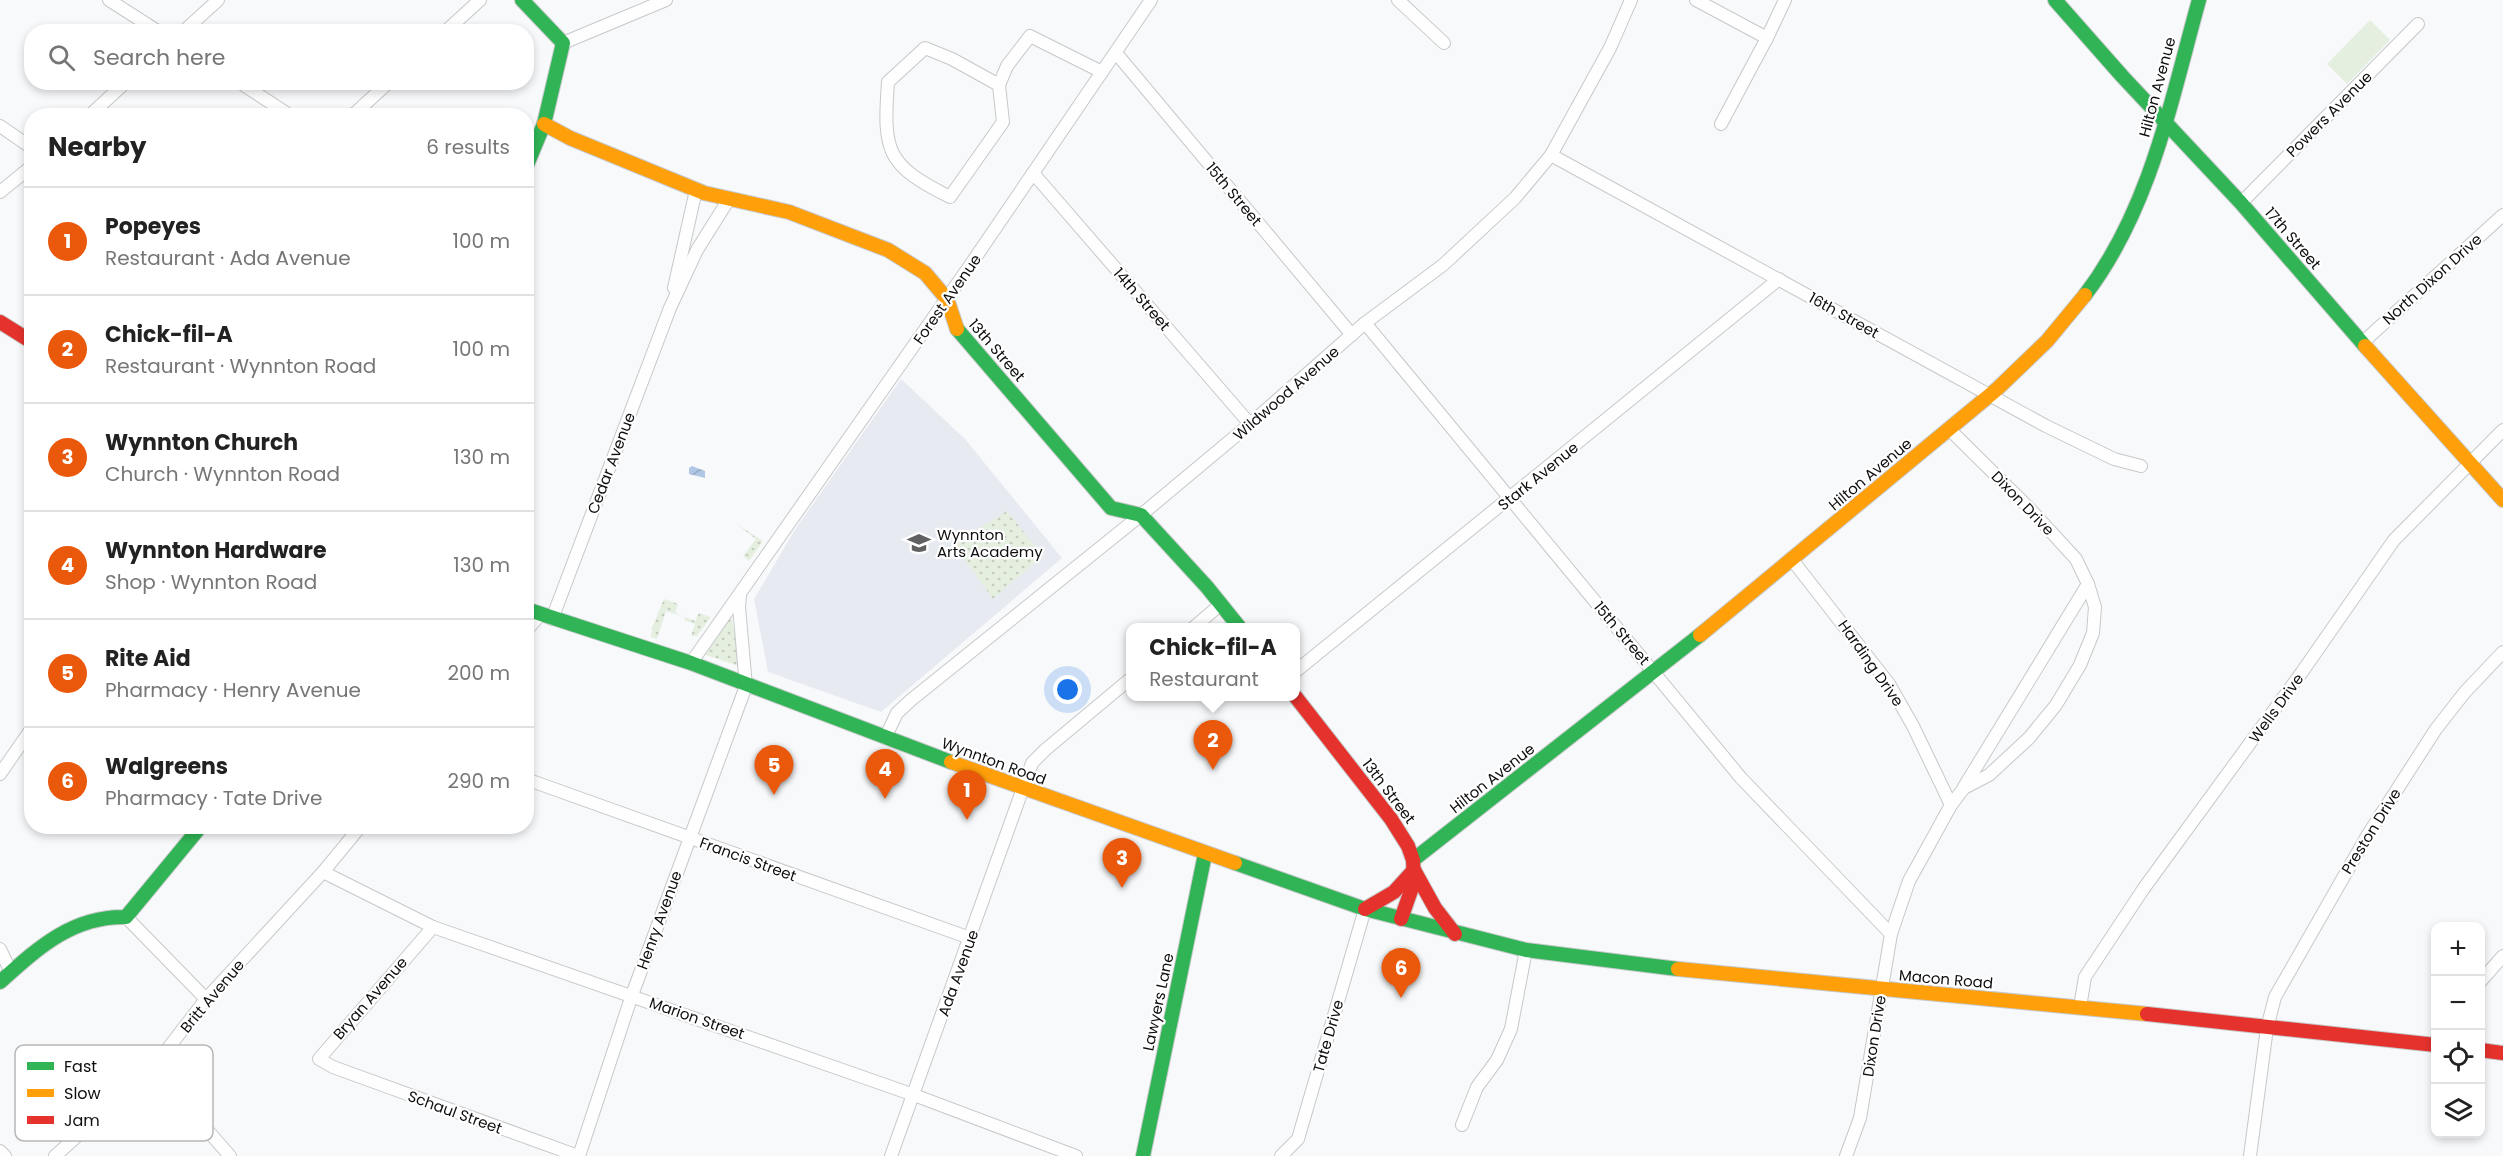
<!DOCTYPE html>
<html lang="en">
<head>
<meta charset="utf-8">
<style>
	:root { --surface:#fff; --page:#f6f6f6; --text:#222; --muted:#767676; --line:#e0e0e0; --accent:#ea580c }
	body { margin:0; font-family:Poppins,sans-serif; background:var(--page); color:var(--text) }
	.controls { position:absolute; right:18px; bottom:18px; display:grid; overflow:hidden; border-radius:12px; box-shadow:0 3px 9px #0003 }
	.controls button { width:54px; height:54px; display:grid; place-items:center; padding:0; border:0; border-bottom:2px solid var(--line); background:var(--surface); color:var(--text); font:30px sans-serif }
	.you { position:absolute; left:1068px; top:690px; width:21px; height:21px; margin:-15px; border:4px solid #fff; border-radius:50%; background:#1a73e8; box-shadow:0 0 0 9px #1a73e833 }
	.badge { display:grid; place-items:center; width:39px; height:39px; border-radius:50%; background:var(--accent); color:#fff; font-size:20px; font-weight:700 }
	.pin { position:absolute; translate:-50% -50px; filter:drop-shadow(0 2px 3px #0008) }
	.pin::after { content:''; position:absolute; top:32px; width:21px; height:18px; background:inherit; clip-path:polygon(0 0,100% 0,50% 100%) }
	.popup { position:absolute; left:1126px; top:623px; width:174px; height:78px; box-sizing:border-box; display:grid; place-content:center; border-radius:12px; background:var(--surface); filter:drop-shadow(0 2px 4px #0005); font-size:20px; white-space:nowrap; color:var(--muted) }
	.popup b { font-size:22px; color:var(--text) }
	.popup::after { content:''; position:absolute; left:50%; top:100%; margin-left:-12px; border:12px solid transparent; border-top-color:var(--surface) }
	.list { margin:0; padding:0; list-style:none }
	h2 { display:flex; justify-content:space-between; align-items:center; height:78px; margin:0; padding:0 24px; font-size:26px }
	h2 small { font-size:20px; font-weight:400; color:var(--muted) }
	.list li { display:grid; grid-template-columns:39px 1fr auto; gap:18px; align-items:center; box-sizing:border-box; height:108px; padding:0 24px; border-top:2px solid var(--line) }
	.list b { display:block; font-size:22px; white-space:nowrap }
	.list p { margin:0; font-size:20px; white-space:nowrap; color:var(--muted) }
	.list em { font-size:20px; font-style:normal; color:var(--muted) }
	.icon { flex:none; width:33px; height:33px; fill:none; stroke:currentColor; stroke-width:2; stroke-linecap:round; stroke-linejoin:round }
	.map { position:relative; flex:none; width:2503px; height:1156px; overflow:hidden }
	.search { position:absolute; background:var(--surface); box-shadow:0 3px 9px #0003; left:24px; top:24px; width:510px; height:66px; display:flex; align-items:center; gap:15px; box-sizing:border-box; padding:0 21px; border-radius:24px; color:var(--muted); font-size:22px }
	.panel { position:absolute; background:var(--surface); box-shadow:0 3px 9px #0003; left:24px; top:108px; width:510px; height:726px; border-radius:24px }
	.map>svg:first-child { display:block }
	.built { fill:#e7ebf1 }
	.grass { fill:url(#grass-dots) }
	.pitch { fill:#e5efe0 }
	.water { fill:url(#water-waves) }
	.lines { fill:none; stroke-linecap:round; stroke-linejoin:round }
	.street-casing { stroke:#c6c8c9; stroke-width:14 }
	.fast-casing { stroke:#c6c8c9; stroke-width:16 }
	.slow-casing { stroke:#c6c8c9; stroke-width:16 }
	.jam-casing { stroke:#c6c8c9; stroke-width:16 }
	.street { stroke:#fefefe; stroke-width:12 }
	.fast { stroke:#30b455; stroke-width:14 }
	.slow { stroke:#ff9f0a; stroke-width:14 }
	.jam { stroke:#e5322d; stroke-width:14 }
	.labels { text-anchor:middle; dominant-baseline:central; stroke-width:4.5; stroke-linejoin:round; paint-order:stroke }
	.street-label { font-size:15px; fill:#0e0e0f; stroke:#fff }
	.poi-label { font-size:15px; fill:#0e0e0f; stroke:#fff; text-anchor:start }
	.key { fill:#fff; stroke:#b7b7b7; stroke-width:1.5 }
	.key-label { font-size:16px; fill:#0e0e0f }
</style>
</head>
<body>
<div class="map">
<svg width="2503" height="1156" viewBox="0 0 2503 1156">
	<defs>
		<pattern id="grass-dots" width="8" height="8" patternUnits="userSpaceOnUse" patternTransform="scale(1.5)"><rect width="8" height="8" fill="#e5efe0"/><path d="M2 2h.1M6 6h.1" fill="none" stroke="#c3ccbf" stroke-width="1.8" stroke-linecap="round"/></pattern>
		<pattern id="water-waves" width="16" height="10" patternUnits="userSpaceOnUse" patternTransform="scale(1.5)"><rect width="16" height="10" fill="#b0c6e5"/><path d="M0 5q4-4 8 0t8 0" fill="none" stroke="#96a9c3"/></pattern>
	</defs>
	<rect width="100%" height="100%" fill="#f8f9fb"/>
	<polygon class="built" points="901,379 965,439 1062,558 881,712 768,672 754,599 796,528"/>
	<g class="grass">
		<polygon points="1007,511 1043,556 993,599 953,544"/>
		<polygon points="735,523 763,541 749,561 743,556 756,539"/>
		<polygon points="664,599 678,604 675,613 695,621 699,613 711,617 697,636 691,636 695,624 684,620 685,617 666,611 657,639 651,637 652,628"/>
		<polygon points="731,616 738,649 739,666 703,654"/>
	</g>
	<polygon class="pitch" points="2370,20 2390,40 2347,84 2327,64"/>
	<polygon class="water" points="692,466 705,471 705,478 689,474 689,468"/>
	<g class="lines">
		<g class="street-casing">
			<g id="street">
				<polyline points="109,0 159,32"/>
				<polyline points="1398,0 1444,43"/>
				<polyline points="1696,0 1767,38"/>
				<polyline points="183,32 218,0"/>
				<polyline points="445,32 480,0"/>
				<polyline points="563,43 666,0"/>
				<path d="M 925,48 L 952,59 L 999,85 L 1003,122 L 950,197 C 886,165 883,152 888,82 Z"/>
				<polyline points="1116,53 1352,335"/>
				<polyline points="239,82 291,116"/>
				<polyline points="999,85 1007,66 1030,36 1102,72"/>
				<polyline points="89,116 126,82"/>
				<polyline points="352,116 389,82"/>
				<polyline points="1721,124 1767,38 1785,0"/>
				<polyline points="0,126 32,148"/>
				<polyline points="1551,155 2046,426 2114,459 2141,466"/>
				<polyline points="1033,173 1250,424"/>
				<polyline points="0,192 32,166"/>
				<polyline points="2241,203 2418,24"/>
				<polyline points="674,288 696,190"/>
				<polyline points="1365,323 1741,778 1891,934"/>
				<polyline points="2362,343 2503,215"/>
				<polyline points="1793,561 1889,684 1913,726 1951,805"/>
				<polyline points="552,619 670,308 697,250 729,199"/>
				<polyline points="1193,628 1221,604"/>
				<polyline points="526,631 540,615"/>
				<polyline points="691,663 971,264 1151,0"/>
				<polyline points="1296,671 1779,279"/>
				<polyline points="885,738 897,713 911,700 1141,515 1250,424 1365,323 1443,265 1515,198 1551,155 1610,48 1631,0"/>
				<polyline points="0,774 32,728"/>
				<polyline points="526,779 970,938"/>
				<polyline points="1964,787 2088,584"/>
				<polyline points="323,872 433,927 914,1095 1076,1156"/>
				<polyline points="126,917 206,999"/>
				<polyline points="433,927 319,1059 333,1067 578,1156"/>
				<polyline points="0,949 11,972"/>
				<polyline points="2480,982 2503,956"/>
				<polyline points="2080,1007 2085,977 2144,888 2302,672 2394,540 2503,430"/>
				<polyline points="153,1068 230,1156"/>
				<polyline points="1462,1125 1477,1087 1497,1060 1511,1029 1526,950"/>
				<polyline points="0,1151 5,1156"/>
				<polyline points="55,1156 153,1068 206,999 323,872 361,826"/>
				<polyline points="579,1156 632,995 746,686 739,607 740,596"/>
				<polyline points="891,1156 1032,763 1045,750 1130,679"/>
				<polyline points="1281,1156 1298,1139 1365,909"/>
				<polyline points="1846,1156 1860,1118 1891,934 1909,881 1951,805 1964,788 1989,775 2029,738 2056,705 2080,665 2093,633 2095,607 2088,584 2076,559 2030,509 1949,429"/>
				<polyline points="2250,1156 2267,1028 2275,997 2367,836 2436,729 2465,692 2503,652"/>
			</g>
		</g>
		<g class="fast-casing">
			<g id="fast">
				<polyline points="522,0 563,43 544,124 526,167"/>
				<polyline points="2055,0 2122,76 2241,203 2365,346"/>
				<path d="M 2085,295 C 2150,210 2171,101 2199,0"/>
				<polyline points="957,329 1111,508 1141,515 1207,587 1240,628"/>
				<polyline points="526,609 691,663 951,762"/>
				<polyline points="1413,860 1700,635"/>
				<polyline points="1235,863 1365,909 1526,950 1678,969"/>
				<path d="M 0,982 C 38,948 72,916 126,917 L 201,826"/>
				<polyline points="1143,1156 1205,854"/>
			</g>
		</g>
		<g class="slow-casing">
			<g id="slow">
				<polyline points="544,124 570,138 704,193 789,212 888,250 925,273 947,299 957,329"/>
				<polyline points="2365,346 2503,500"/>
				<polyline points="1700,635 1996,390 2047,341 2085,295"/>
				<polyline points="951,762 1235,863"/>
				<polyline points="1678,969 2147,1014"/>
			</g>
		</g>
		<g class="jam-casing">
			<g id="jam">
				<polyline points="0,322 32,342"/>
				<polyline points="1295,696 1391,819 1408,846 1413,860 1414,882 1401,919"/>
				<polyline points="1365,909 1394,892 1414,870 1435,908 1455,934"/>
				<polyline points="2147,1014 2436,1045"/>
				<polyline points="2480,1050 2503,1053"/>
			</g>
		</g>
		<use href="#street" class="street"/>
		<use href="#fast" class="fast"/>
		<use href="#slow" class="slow"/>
		<use href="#jam" class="jam"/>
	</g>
	<defs>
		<g id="school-bare" transform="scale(1.8)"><path d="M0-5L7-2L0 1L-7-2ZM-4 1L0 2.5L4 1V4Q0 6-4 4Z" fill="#606062" stroke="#fff" stroke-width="2.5" paint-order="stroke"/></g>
	</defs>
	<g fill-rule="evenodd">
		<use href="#school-bare" x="919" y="543"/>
	</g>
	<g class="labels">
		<g class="street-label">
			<text transform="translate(2157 87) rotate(-75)">Hilton Avenue</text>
			<text transform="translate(2329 114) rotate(-45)">Powers Avenue</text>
			<text transform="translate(1234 194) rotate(50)">15th Street</text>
			<text transform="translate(2293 238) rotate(49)">17th Street</text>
			<text transform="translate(2432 279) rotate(-42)">North Dixon Drive</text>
			<text transform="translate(947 299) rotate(-55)">Forest Avenue</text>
			<text transform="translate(1142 299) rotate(49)">14th Street</text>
			<text transform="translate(1844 315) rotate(29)">16th Street</text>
			<text transform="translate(997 350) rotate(49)">13th Street</text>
			<text transform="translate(1286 393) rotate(-41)">Wildwood Avenue</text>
			<text transform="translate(611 463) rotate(-69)">Cedar Avenue</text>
			<text transform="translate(1870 474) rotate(-40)">Hilton Avenue</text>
			<text transform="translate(1538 476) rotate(-39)">Stark Avenue</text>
			<text transform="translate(2023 503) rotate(46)">Dixon Drive</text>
			<text transform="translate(1622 633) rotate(50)">15th Street</text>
			<text transform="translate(1871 663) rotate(55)">Harding Drive</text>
			<text transform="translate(2276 708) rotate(-54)">Wells Drive</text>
			<text transform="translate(994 761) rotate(20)">Wynnton Road</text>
			<text transform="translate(1492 778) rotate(-38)">Hilton Avenue</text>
			<text transform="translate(1389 791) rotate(53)">13th Street</text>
			<text transform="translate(2371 831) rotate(-58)">Preston Drive</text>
			<text transform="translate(748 859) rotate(20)">Francis Street</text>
			<text transform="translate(659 920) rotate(-70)">Henry Avenue</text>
			<text transform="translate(958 973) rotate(-70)">Ada Avenue</text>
			<text transform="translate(1946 979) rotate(5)">Macon Road</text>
			<text transform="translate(212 996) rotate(-50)">Britt Avenue</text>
			<text transform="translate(370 998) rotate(-49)">Bryan Avenue</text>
			<text transform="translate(1158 1002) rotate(-78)">Lawyers Lane</text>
			<text transform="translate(697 1018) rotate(19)">Marion Street</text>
			<text transform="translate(1328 1036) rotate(-74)">Tate Drive</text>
			<text transform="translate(1874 1036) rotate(-81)">Dixon Drive</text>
			<text transform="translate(455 1112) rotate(20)">Schaul Street</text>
		</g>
		<g class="poi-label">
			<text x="937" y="534">Wynnton<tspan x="937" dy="17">Arts Academy</tspan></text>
		</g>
	</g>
	<rect x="15" y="1045" width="198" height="96" rx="9" class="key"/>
	<rect x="27" y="1062" width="27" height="8" fill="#30b455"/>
	<rect x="27" y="1089" width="27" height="8" fill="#ff9f0a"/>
	<rect x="27" y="1116" width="27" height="8" fill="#e5322d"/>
	<g class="key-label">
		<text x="64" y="1072">Fast</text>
		<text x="64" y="1099">Slow</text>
		<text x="64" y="1126">Jam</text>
	</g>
</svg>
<div class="controls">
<button>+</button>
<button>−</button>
<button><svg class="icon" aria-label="locate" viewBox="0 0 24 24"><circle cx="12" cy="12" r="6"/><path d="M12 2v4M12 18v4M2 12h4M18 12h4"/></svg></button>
<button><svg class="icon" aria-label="layers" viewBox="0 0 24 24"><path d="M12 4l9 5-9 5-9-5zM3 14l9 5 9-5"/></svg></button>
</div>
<div class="you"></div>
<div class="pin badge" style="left:967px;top:820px">1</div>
<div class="pin badge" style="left:1213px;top:770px">2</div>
<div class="popup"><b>Chick-fil-A</b>Restaurant</div>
<div class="pin badge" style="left:1122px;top:888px">3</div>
<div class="pin badge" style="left:885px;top:799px">4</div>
<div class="pin badge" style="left:774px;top:795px">5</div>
<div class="pin badge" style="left:1401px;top:998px">6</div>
<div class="search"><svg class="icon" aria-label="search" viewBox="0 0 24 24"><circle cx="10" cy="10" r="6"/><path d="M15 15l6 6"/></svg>Search here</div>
<section class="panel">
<h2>Nearby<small>6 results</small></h2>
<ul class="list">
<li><span class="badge">1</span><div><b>Popeyes</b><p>Restaurant · Ada Avenue</p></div><em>100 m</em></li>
<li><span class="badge">2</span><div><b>Chick-fil-A</b><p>Restaurant · Wynnton Road</p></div><em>100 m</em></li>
<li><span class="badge">3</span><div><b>Wynnton Church</b><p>Church · Wynnton Road</p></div><em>130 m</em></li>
<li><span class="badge">4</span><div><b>Wynnton Hardware</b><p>Shop · Wynnton Road</p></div><em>130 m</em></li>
<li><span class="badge">5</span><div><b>Rite Aid</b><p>Pharmacy · Henry Avenue</p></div><em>200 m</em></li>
<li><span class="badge">6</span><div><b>Walgreens</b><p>Pharmacy · Tate Drive</p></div><em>290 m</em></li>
</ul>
</section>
</div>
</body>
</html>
